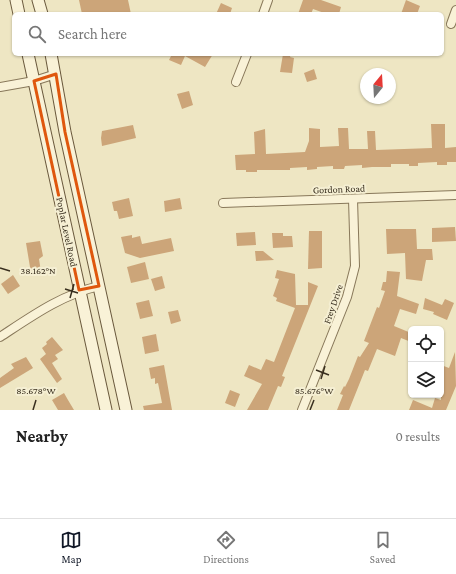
<!DOCTYPE html>
<html lang="en">
<head>
<meta charset="utf-8">
<style>
	:root { --surface:#fff; --page:#f2f2f2; --text:#222; --muted:#767676; --line:#e0e0e0; --accent:#111827 }
	body { margin:0; font-family:"Crimson Pro",serif; background:var(--page); color:var(--text) }
	.controls { position:absolute; right:12px; bottom:12px; display:grid; overflow:hidden; border-radius:6px; box-shadow:0 1px 3px #0004 }
	.controls button { width:36px; height:36px; display:grid; place-items:center; padding:0; border:0; border-bottom:1px solid var(--line); background:var(--surface); color:var(--text); font:20px sans-serif }
	.compass { position:absolute; left:360px; top:68px; width:36px; height:36px; border-radius:50%; background:var(--surface); box-shadow:0 1px 3px #0004; rotate:18deg }
	.list { margin:0; padding:0; list-style:none }
	h2 { display:flex; justify-content:space-between; align-items:center; height:52px; margin:0; padding:0 16px; font-size:17px }
	h2 small { font-size:13px; font-weight:400; color:var(--muted) }
	.icon { flex:none; width:22px; height:22px; fill:none; stroke:currentColor; stroke-width:2; stroke-linecap:round; stroke-linejoin:round }
	.map { position:relative; flex:none; width:456px; height:410px; overflow:hidden }
	.search { position:absolute; background:var(--surface); box-shadow:0 1px 3px #0004; left:12px; right:12px; top:12px; height:44px; display:flex; align-items:center; gap:10px; box-sizing:border-box; padding:0 14px; border-radius:6px; color:var(--muted); font-size:15px }
	.sheet { height:108px; background:var(--surface) }
	nav { display:flex; justify-content:space-around; align-items:center; box-sizing:border-box; height:56px; border-top:1px solid var(--line); background:var(--surface); font-size:11px; color:var(--muted) }
	nav a { display:grid; justify-items:center; gap:2px }
	nav .on { color:var(--accent) }
	.map>svg:first-child { display:block }
	.building { fill:#cca579 }
	.lines { fill:none; stroke-linecap:round; stroke-linejoin:round }
	.minor-casing { stroke:#88785a; stroke-width:10 }
	.secondary-casing { stroke:#6a593d; stroke-width:13 }
	.minor { stroke:#f9f2d7; stroke-width:8 }
	.secondary { stroke:#f9f2d7; stroke-width:11 }
	.marked { fill:none; stroke:#df570d; stroke-width:3; stroke-linejoin:round }
	.ticks { fill:none; stroke:#382e1e; stroke-width:1.5 }
	.labels { text-anchor:middle; dominant-baseline:central; stroke-width:4; stroke-linejoin:round; paint-order:stroke }
	.street-label { font-size:10px; fill:#382e1e; stroke:#f5efd3 }
	.ticks-label { font-size:10px; text-anchor:middle; fill:#382e1e; stroke:#f5efd3; stroke-width:4; stroke-linejoin:round; paint-order:stroke }
</style>
</head>
<body>
<div class="map">
<svg width="456" height="410" viewBox="0 0 456 410">
	<rect width="100%" height="100%" fill="#eee6c3"/>
	<g class="building">
		<polygon points="79,0 128,0 131,14 82,14"/>
		<polygon points="303,0 321,0 341,7 339,14 327,14 313,9 311,14 298,14"/>
		<polygon points="406,0 420,6 417,14 401,14"/>
		<polygon points="221,3 232,8 230,14 216,14"/>
		<polygon points="172,54 213,54 205,67 185,56 181,65 169,60"/>
		<polygon points="283,54 291,54 290,57 294,58 292,73 280,72"/>
		<polygon points="314,69 317,79 307,82 304,73"/>
		<polygon points="189,91 193,105 182,109 177,94"/>
		<polygon points="431,124 445,124 445,148 456,147 456,162 447,162 447,165 437,165 437,162 418,163 418,166 409,166 409,164 391,164 391,167 372,167 362,168 362,165 345,166 344,169 333,169 333,166 317,167 317,169 307,170 307,167 290,168 290,170 257,170 257,172 246,172 246,170 236,170 235,155 255,154 254,132 265,129 266,154 305,152 309,141 309,128 320,129 320,147 339,146 338,128 348,128 349,149 368,149 367,131 375,131 376,150 432,148"/>
		<polygon points="133,125 136,138 102,146 101,138 102,131"/>
		<polygon points="129,198 133,216 119,219 117,211 114,211 112,202"/>
		<polygon points="180,198 182,209 165,212 164,201"/>
		<polygon points="455,227 456,241 432,242 432,228"/>
		<polygon points="386,229 416,229 417,249 432,249 433,260 426,260 422,281 406,279 405,253 387,254"/>
		<polygon points="309,231 322,231 322,268 308,269"/>
		<polygon points="255,232 256,245 237,246 236,233"/>
		<polygon points="272,233 283,233 283,236 292,236 293,247 273,248"/>
		<polygon points="132,235 132,238 140,236 142,244 171,238 174,251 140,258 125,253 121,237"/>
		<polygon points="40,241 43,256 39,259 41,272 31,273 26,243"/>
		<polygon points="255,251 263,251 274,260 256,261"/>
		<polygon points="145,262 149,279 131,283 127,267"/>
		<polygon points="277,270 295,274 296,305 308,305 308,282 318,286 282,376 285,377 281,387 278,386 268,410 247,410 262,384 244,376 249,365 261,370 266,359 274,362 295,308 276,301 277,298 273,296 279,279 275,278"/>
		<polygon points="387,271 400,272 397,296 419,304 416,314 400,309 394,326 411,333 411,342 401,338 395,356 377,349 368,371 365,370 349,410 337,410 343,395 340,394 344,386 345,387 349,379 358,356 360,357 369,343 364,341 377,307 379,308 385,291 381,290 383,282 386,282"/>
		<polygon points="13,275 20,286 8,294 1,284"/>
		<polygon points="162,276 165,288 155,291 151,279"/>
		<polygon points="425,298 442,305 445,299 454,303 447,320 433,314 434,312 423,309"/>
		<polygon points="149,300 153,316 140,319 136,303"/>
		<polygon points="178,310 181,321 171,324 168,312"/>
		<polygon points="156,334 159,351 145,354 142,337"/>
		<polygon points="52,337 63,350 55,355 58,359 52,363 62,379 57,383 40,359 46,354 42,348 47,344 46,342"/>
		<polygon points="455,352 456,386 446,410 409,410 413,400 432,408 435,398 441,400 441,365 449,368"/>
		<polygon points="26,357 33,368 0,388 0,378 14,368 11,364"/>
		<polygon points="164,365 172,410 144,410 143,406 162,403 158,383 155,384 155,378 151,379 149,368"/>
		<polygon points="230,390 240,394 235,407 225,403"/>
		<polygon points="64,393 68,400 74,410 58,410 52,400"/>
	</g>
	<g class="lines">
		<g class="minor-casing">
			<g id="minor">
				<polyline points="263,14 268,0"/>
				<polyline points="451,24 456,10"/>
				<polyline points="236,82 247,54"/>
				<polyline points="0,87 34,81 56,74"/>
				<polyline points="223,203 456,195"/>
				<path d="M 0,337 C 32,316 61,295 99,286"/>
				<polyline points="302,410 347,297 355,266 353,199"/>
			</g>
		</g>
		<g class="secondary-casing">
			<g id="secondary">
				<polyline points="16,0 19,14"/>
				<polyline points="38,0 42,14"/>
				<polyline points="28,54 106,410"/>
				<polyline points="51,54 65,132 126,410"/>
			</g>
		</g>
		<use href="#minor" class="minor"/>
		<use href="#secondary" class="secondary"/>
	</g>
	<path class="marked" d="M 56,74 L 65,132 L 99,286 L 79,290 L 34,81 Z"/>
	<path class="ticks" d="M 0,268 L 10,271M 65,289 L 78,293M 70,298 L 74,284M 316,370 L 329,375M 321,379 L 325,366M 33,410 L 36,400M 310,410 L 314,400"/>
	<g class="labels">
		<g class="street-label">
			<text transform="translate(339 189) rotate(-2)">Gordon Road</text>
			<text transform="translate(67 232) rotate(78)">Poplar Level Road</text>
			<text transform="translate(333 304) rotate(-71)">Frey Drive</text>
		</g>
	</g>
	<g class="ticks-label">
		<text x="38" y="274">38.162°N</text>
		<text x="36" y="394">85.678°W</text>
		<text x="314" y="394">85.676°W</text>
	</g>
</svg>
<div class="controls">
<button><svg class="icon" aria-label="locate" viewBox="0 0 24 24"><circle cx="12" cy="12" r="6"/><path d="M12 2v4M12 18v4M2 12h4M18 12h4"/></svg></button>
<button><svg class="icon" aria-label="layers" viewBox="0 0 24 24"><path d="M12 4l9 5-9 5-9-5zM3 14l9 5 9-5"/></svg></button>
</div>
<svg class="compass" viewBox="-18 -18 36 36"><path d="M0-13l5 13h-10z" fill="#e53935"/><path d="M0 13l5-13h-10z" fill="#767676"/></svg>
<div class="search"><svg class="icon" aria-label="search" viewBox="0 0 24 24"><circle cx="10" cy="10" r="6"/><path d="M15 15l6 6"/></svg>Search here</div>
</div>
<section class="sheet">
<h2>Nearby<small>0 results</small></h2>
<ul class="list">
</ul>
</section>
<nav>
<a class="on"><svg class="icon" aria-label="map" viewBox="0 0 24 24"><path d="M3 6l6-2 6 2 6-2v14l-6 2-6-2-6 2zM9 4v14M15 6v14"/></svg>Map</a>
<a><svg class="icon" aria-label="directions" viewBox="0 0 24 24"><path d="M12 3l9 9-9 9-9-9zM9 14v-3h6M13 9l2 2-2 2"/></svg>Directions</a>
<a><svg class="icon" aria-label="saved" viewBox="0 0 24 24"><path d="M7 4h10v16l-5-4-5 4z"/></svg>Saved</a>
</nav>
</body>
</html>
